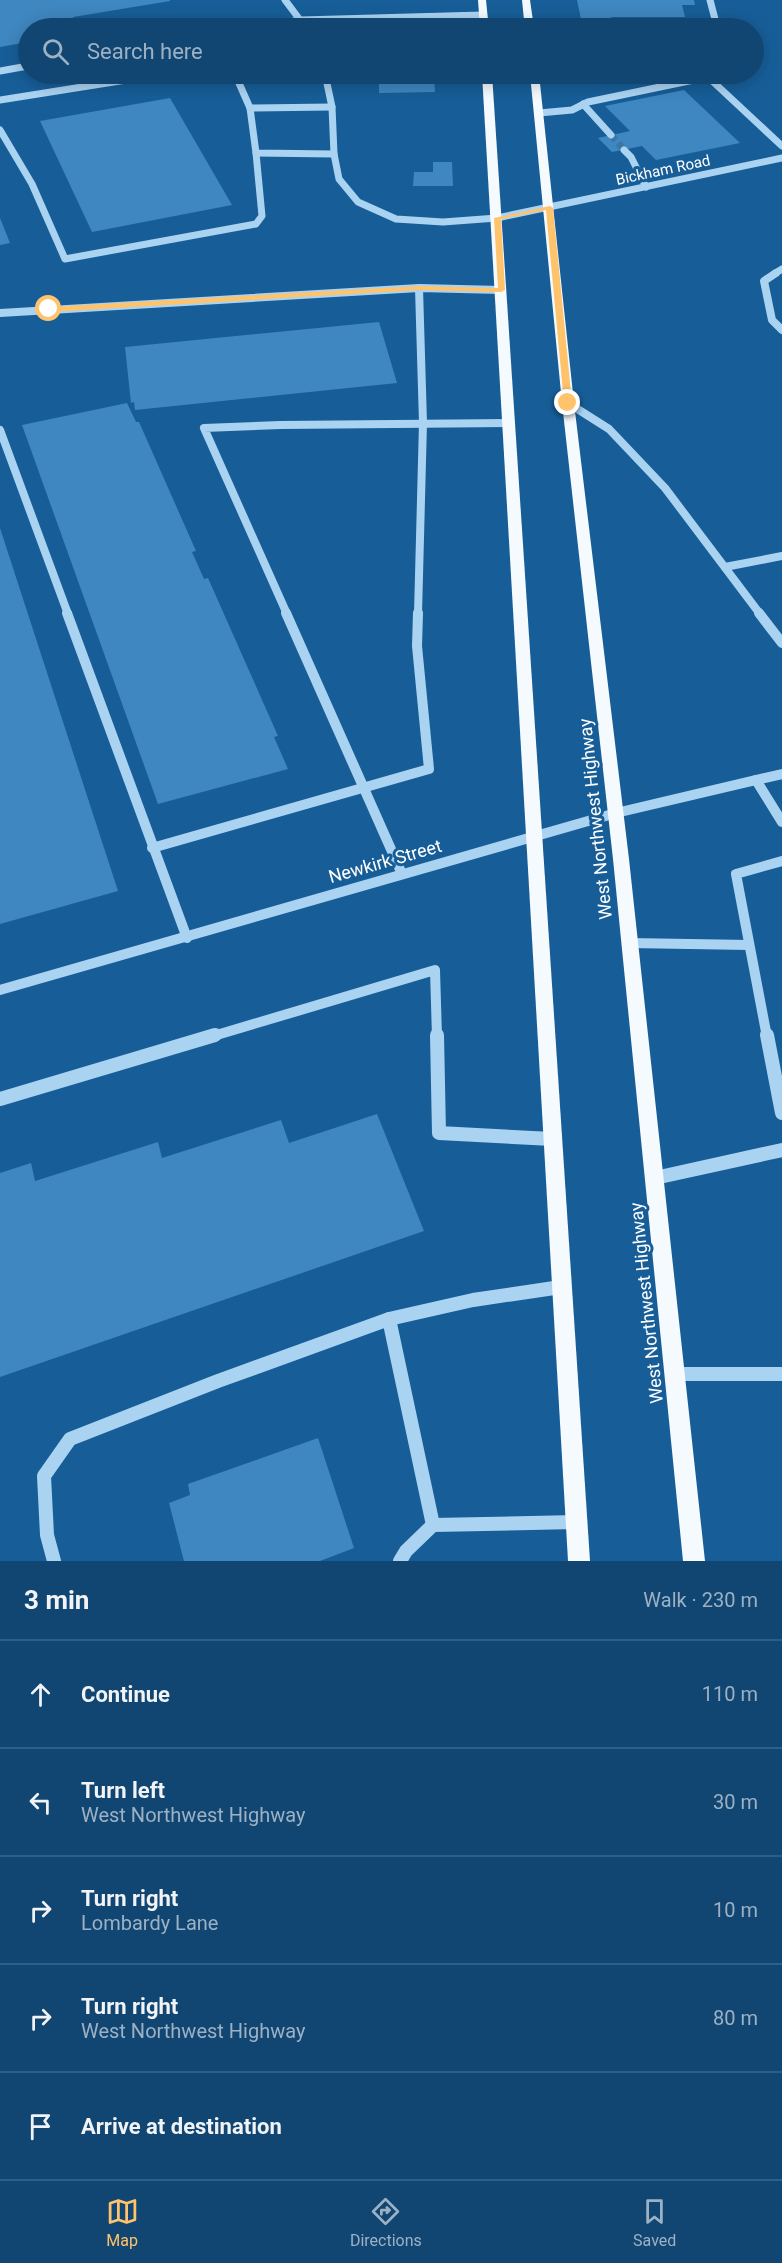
<!DOCTYPE html>
<html lang="en">
<head>
<meta charset="utf-8">
<style>
	:root { --surface:#114672; --page:#1e507a; --text:#f1f3f6; --muted:#9cb1c4; --line:#305e84; --accent:#ffc36b }
	body { margin:0; font-family:Roboto,sans-serif; background:var(--page); color:var(--text) }
	.stop { position:absolute; width:18px; height:18px; margin:-14px; border:4px solid #ffc36b; border-radius:50%; background:#fff }
	.stop.end { background:#ffc36b; border-color:#fff; box-shadow:0 2px 6px #0008 }
	.list { margin:0; padding:0; list-style:none }
	h2 { display:flex; justify-content:space-between; align-items:center; height:78px; margin:0; padding:0 24px; font-size:26px }
	h2 small { font-size:20px; font-weight:400; color:var(--muted) }
	.list li { display:grid; grid-template-columns:39px 1fr auto; gap:18px; align-items:center; box-sizing:border-box; height:108px; padding:0 24px; border-top:2px solid var(--line) }
	.list b { display:block; font-size:22px; white-space:nowrap }
	.list p { margin:0; font-size:20px; white-space:nowrap; color:var(--muted) }
	.list em { font-size:20px; font-style:normal; color:var(--muted) }
	.icon { flex:none; width:33px; height:33px; fill:none; stroke:currentColor; stroke-width:2; stroke-linecap:round; stroke-linejoin:round }
	.map { position:relative; flex:none; width:782px; height:1561px; overflow:hidden }
	.search { position:absolute; background:var(--surface); box-shadow:0 3px 15px #0003; left:18px; right:18px; top:18px; height:66px; display:flex; align-items:center; gap:15px; box-sizing:border-box; padding:0 21px; border-radius:33px; color:var(--muted); font-size:22px }
	.sheet { height:618px; background:var(--surface) }
	nav { display:flex; justify-content:space-around; align-items:center; box-sizing:border-box; height:84px; border-top:2px solid var(--line); background:var(--surface); font-size:16px; color:var(--muted) }
	nav a { display:grid; justify-items:center; gap:3px }
	nav .on { color:var(--accent) }
	.map>svg:first-child { display:block }
	.building { fill:#3f87c0 }
	.lines { fill:none; stroke-linecap:round; stroke-linejoin:round }
	.minor-tunnel { stroke:#3a76a7; stroke-width:7; stroke-dasharray:7 4; stroke-linecap:butt }
	.minor-far3 { stroke:#aad3f2; stroke-width:7 }
	.minor-far2 { stroke:#aad3f2; stroke-width:8 }
	.minor-far1 { stroke:#aad3f2; stroke-width:10 }
	.minor { stroke:#aad3f2; stroke-width:14 }
	.major { fill:#f5faff; fill-rule:evenodd }
	.route { fill:#ffc36b }
	.labels { text-anchor:middle; dominant-baseline:central; stroke-width:6; stroke-linejoin:round; paint-order:stroke }
	.far-street-label { font-size:15px; fill:#fff; stroke:#175e98 }
	.street-label { font-size:18px; fill:#fff; stroke:#175e98 }
</style>
</head>
<body>
<div class="map">
<svg width="782" height="1561" viewBox="0 0 782 1561">
	<rect width="100%" height="100%" fill="#175e98"/>
	<g class="building">
		<polygon points="0,0 170,0 170,1 73,17 79,28 28,28 28,42 0,47"/>
		<polygon points="577,0 694,0 695,5 682,5 685,17 611,17 613,24 582,24"/>
		<polygon points="379,74 434,74 435,92 379,93"/>
		<polygon points="684,90 740,143 656,160 642,146 612,152 598,138 630,131 605,106"/>
		<polygon points="170,98 232,205 92,232 40,121"/>
		<polygon points="433,162 452,162 453,186 413,186 414,172 433,172"/>
		<polygon points="0,218 10,243 0,245"/>
		<polygon points="379,322 397,383 135,410 134,402 131,403 125,347"/>
		<polygon points="127,403 136,422 139,422 196,551 192,552 204,579 208,578 278,736 274,737 288,769 158,804 22,425"/>
		<polygon points="0,528 118,891 0,924"/>
		<polygon points="377,1114 424,1231 0,1377 0,1173 31,1163 35,1181 158,1142 162,1158 281,1120 289,1143"/>
		<polygon points="318,1438 354,1548 320,1561 184,1561 169,1503 190,1495 188,1484"/>
	</g>
	<g class="lines">
		<polyline class="minor-tunnel" points="611,135 624,150"/>
		<g class="minor-far3">
			<polyline points="285,0 306,28"/>
			<polyline points="710,0 716,23 711,28"/>
			<polyline points="528,23 542,28"/>
			<polyline points="249,28 301,20 483,15"/>
			<polyline points="0,71 28,66"/>
			<polyline points="235,74 250,108 256,153 334,154"/>
			<polyline points="325,74 332,107 334,154 339,179 358,202 396,219 443,222 497,218 782,158"/>
			<polyline points="0,100 164,74"/>
			<polyline points="583,104 611,135"/>
			<polyline points="250,108 332,107"/>
			<polyline points="539,113 572,110 588,102 708,77 782,146"/>
			<polyline points="0,130 32,184 65,259 256,224 262,216 256,153"/>
			<polyline points="624,150 631,157 646,187"/>
			<polyline points="774,274 782,269"/>
		</g>
		<g class="minor-far2">
			<polyline points="776,273 764,281 772,320 782,330"/>
			<polyline points="0,313 419,288 501,290"/>
			<polyline points="568,403 609,429 665,488 760,614"/>
			<polyline points="0,430 68,614"/>
			<polyline points="725,567 782,556"/>
			<polyline points="287,614 204,428 280,425 509,423"/>
			<polyline points="418,614 423,423 419,288"/>
		</g>
		<g class="minor-far1">
			<polyline points="67,613 187,938"/>
			<polyline points="286,613 402,874"/>
			<polyline points="759,613 782,643"/>
			<polyline points="756,780 782,822"/>
			<polyline points="152,848 429,769 417,646 418,613"/>
			<polyline points="629,943 749,945"/>
			<polyline points="0,990 616,813 782,774"/>
			<polyline points="210,1037 435,970 437,1037"/>
			<polyline points="767,1037 736,874 782,861"/>
		</g>
		<g class="minor">
			<polyline points="437,1035 439,1133 552,1139"/>
			<polyline points="767,1035 782,1113"/>
			<polyline points="0,1099 215,1035"/>
			<polyline points="655,1178 782,1150"/>
			<polyline points="389,1319 433,1525"/>
			<polyline points="675,1374 782,1374"/>
			<polyline points="54,1561 47,1535 44,1476 70,1439 218,1381 389,1319 473,1300 561,1287"/>
			<polyline points="400,1561 406,1551 433,1525 576,1522"/>
		</g>
		<g class="major">
			<polygon points="478,0 486,0 488,20 524,20 522,0 530,0 534,28 525,28 524,26 488,26 488,28 480,28"/>
			<polygon points="482,74 492,74 590,1561 568,1561"/>
			<polygon points="530,74 539,74 574,403 629,859 705,1561 683,1561 613,859 562,403"/>
		</g>
	</g>
	<polygon class="route" points="550,206 553,208 572,403 568,405 564,403 546,210 501,219 505,290 501,292 419,290 49,312 45,309 49,307 419,286 498,288 494,218"/>
	<g class="labels">
		<g class="far-street-label">
			<text transform="translate(663 170) rotate(-12)">Bickham Road</text>
		</g>
		<g class="street-label">
			<text transform="translate(595 819) rotate(-96)">West Northwest Highway</text>
			<text transform="translate(385 861) rotate(-16)">Newkirk Street</text>
			<text transform="translate(646 1303) rotate(-96)">West Northwest Highway</text>
		</g>
	</g>
</svg>
<div class="stop" style="left:49px;top:309px"></div>
<div class="stop end" style="left:568px;top:403px"></div>
<div class="search"><svg class="icon" aria-label="search" viewBox="0 0 24 24"><circle cx="10" cy="10" r="6"/><path d="M15 15l6 6"/></svg>Search here</div>
</div>
<section class="sheet">
<h2>3 min<small>Walk · 230 m</small></h2>
<ul class="list">
<li><svg class="icon" aria-label="ahead" viewBox="0 0 24 24"><path d="M12 20V5M6 11l6-6 6 6"/></svg><div><b>Continue</b></div><em>110 m</em></li>
<li><svg class="icon" aria-label="left" viewBox="0 0 24 24"><path d="M17 20v-9H6M10 6l-5 5 5 5"/></svg><div><b>Turn left</b><p>West Northwest Highway</p></div><em>30 m</em></li>
<li><svg class="icon" aria-label="right" viewBox="0 0 24 24"><path d="M7 20v-9h11M14 6l5 5-5 5"/></svg><div><b>Turn right</b><p>Lombardy Lane</p></div><em>10 m</em></li>
<li><svg class="icon" aria-label="right" viewBox="0 0 24 24"><path d="M7 20v-9h11M14 6l5 5-5 5"/></svg><div><b>Turn right</b><p>West Northwest Highway</p></div><em>80 m</em></li>
<li><svg class="icon" aria-label="arrive" viewBox="0 0 24 24"><path d="M6 21V4h12l-3 4 3 4H6"/></svg><div><b>Arrive at destination</b></div></li>
</ul>
</section>
<nav>
<a class="on"><svg class="icon" aria-label="map" viewBox="0 0 24 24"><path d="M3 6l6-2 6 2 6-2v14l-6 2-6-2-6 2zM9 4v14M15 6v14"/></svg>Map</a>
<a><svg class="icon" aria-label="directions" viewBox="0 0 24 24"><path d="M12 3l9 9-9 9-9-9zM9 14v-3h6M13 9l2 2-2 2"/></svg>Directions</a>
<a><svg class="icon" aria-label="saved" viewBox="0 0 24 24"><path d="M7 4h10v16l-5-4-5 4z"/></svg>Saved</a>
</nav>
</body>
</html>
